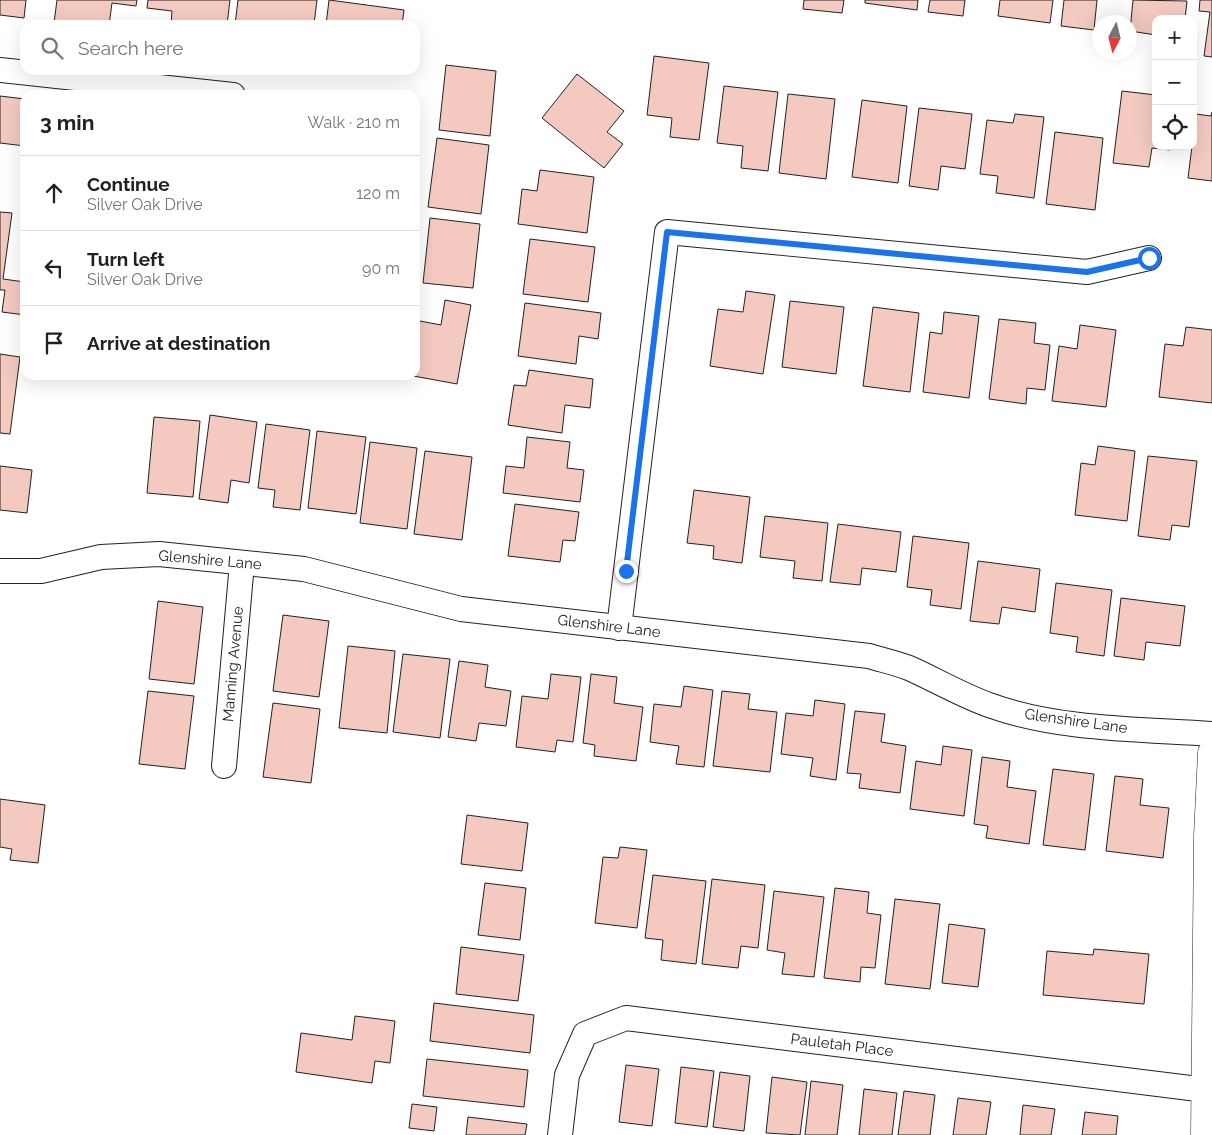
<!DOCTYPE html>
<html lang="en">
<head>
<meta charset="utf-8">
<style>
	:root { --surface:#fff; --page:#f6f6f6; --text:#202124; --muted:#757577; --line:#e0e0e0 }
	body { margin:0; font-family:Raleway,sans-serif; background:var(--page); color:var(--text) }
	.controls { position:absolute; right:15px; top:15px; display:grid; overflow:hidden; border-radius:10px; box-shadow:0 5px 20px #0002 }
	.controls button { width:45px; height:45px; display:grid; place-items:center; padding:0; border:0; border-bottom:1px solid var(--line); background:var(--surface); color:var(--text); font:25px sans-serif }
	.compass { position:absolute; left:1092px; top:15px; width:45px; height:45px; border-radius:50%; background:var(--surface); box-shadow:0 5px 20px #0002; rotate:187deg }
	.stop { position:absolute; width:15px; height:15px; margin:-11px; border:4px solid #1a73e8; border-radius:50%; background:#fff }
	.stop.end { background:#1a73e8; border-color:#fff; box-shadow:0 1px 5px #0008 }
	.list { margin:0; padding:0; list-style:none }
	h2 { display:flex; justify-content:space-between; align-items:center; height:65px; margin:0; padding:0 20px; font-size:21px }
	h2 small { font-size:16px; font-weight:400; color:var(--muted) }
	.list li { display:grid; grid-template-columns:32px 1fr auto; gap:15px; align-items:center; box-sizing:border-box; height:75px; padding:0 20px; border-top:1px solid var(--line) }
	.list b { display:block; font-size:19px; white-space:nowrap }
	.list p { margin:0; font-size:16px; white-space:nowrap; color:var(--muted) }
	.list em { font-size:16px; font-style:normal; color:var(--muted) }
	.icon { flex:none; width:28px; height:28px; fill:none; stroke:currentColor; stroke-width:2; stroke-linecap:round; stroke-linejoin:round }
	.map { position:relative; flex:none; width:1212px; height:1135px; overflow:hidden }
	.search { position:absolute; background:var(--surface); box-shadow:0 5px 20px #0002; left:20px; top:20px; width:400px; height:55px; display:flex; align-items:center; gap:12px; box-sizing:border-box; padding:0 18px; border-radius:15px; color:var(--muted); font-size:19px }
	.panel { position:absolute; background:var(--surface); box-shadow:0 5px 20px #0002; left:20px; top:90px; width:400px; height:290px; border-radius:15px }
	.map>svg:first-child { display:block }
	.building { fill:#f3c9c0; stroke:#222 }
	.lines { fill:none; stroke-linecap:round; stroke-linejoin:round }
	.street-casing { stroke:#222; stroke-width:26 }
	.secondary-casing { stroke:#222; stroke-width:29 }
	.street { stroke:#fff; stroke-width:24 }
	.secondary { stroke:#fff; stroke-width:28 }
	.route { stroke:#1a73e8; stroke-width:6 }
	.labels { text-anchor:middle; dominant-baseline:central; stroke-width:4; stroke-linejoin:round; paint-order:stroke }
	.street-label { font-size:15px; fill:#222; stroke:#fff }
</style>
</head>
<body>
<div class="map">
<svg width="1212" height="1135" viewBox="0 0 1212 1135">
	<rect width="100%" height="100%" fill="#fff"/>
	<g class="building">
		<polygon points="0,0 26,0 24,18 0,15"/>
		<polygon points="57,0 137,0 136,6 112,3 109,25 74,25 54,23"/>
		<polygon points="148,0 230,0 227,25 171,25 172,11 147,8"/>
		<polygon points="238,0 317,0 314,24 289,21 289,25 235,25"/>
		<polygon points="329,0 404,10 402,25 326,25"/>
		<polygon points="804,0 844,0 842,13 803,9"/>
		<polygon points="865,0 918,0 917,10 865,3"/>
		<polygon points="930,0 965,0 963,16 928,12"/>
		<polygon points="1000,0 1053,0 1050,23 998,16"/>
		<polygon points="1064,0 1097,0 1094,30 1061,26"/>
		<polygon points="1133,0 1187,1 1185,19 1156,19 1156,35 1130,31"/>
		<polygon points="1200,0 1212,0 1212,57 1204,56 1210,12 1199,11"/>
		<polygon points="654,56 709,63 699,140 670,137 672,118 647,115"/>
		<polygon points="446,65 496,71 490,136 439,130"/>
		<polygon points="577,74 624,111 607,132 623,144 604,168 542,118"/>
		<polygon points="724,86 778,92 768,171 741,168 743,146 717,143"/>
		<polygon points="1122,91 1156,95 1156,146 1170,146 1170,150 1152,148 1149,167 1113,163"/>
		<polygon points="788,94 835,99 826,179 779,173"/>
		<polygon points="0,96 25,99 25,146 0,143"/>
		<polygon points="862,100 907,106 898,183 852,177"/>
		<polygon points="919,108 972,114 965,169 941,166 938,190 909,186"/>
		<polygon points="1212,112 1212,181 1188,178 1192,146 1193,146 1196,114 1211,116"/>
		<polygon points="1015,114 1044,117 1034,198 996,193 998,176 980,174 987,120 1013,123"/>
		<polygon points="1055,132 1103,138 1095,210 1046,204"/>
		<polygon points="437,138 489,145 481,214 428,207"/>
		<polygon points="540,170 594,177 587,233 518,224 522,189 537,191"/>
		<polygon points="0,212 12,213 3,279 25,282 25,315 2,312 5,290 0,290"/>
		<polygon points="430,218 480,224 473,288 423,283"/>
		<polygon points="530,239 595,247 588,302 523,294"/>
		<polygon points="746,291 775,295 763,374 710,366 718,309 743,312"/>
		<polygon points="445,300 471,305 457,384 408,375 415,375 415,320 441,325"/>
		<polygon points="790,301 844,307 836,374 782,367"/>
		<polygon points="525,303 601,313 598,339 579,336 576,364 518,356"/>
		<polygon points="873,307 919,313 910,392 863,386"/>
		<polygon points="944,312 979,316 969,398 923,392 930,332 942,334"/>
		<polygon points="999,319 1036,323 1034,343 1050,345 1045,390 1027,388 1026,404 989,399"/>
		<polygon points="1080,325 1116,330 1106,407 1052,401 1059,346 1077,349"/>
		<polygon points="1186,327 1212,330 1212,403 1159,397 1165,344 1183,346"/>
		<polygon points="0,354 20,357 10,434 0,433"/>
		<polygon points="529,370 593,379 590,408 565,405 562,433 508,425 514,385 526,386"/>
		<polygon points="210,415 257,422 249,483 231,480 228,503 199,499"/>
		<polygon points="154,417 200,421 193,497 147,493"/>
		<polygon points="266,424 310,430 300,510 273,507 275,490 258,488"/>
		<polygon points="317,431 366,437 356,514 308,508"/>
		<polygon points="527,437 570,442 567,468 584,470 580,502 503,493 506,466 524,468"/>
		<polygon points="370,442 417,448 407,529 360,523"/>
		<polygon points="1098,446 1135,451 1127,521 1075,515 1081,463 1095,465"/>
		<polygon points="425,451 472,457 462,540 414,534"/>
		<polygon points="1148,456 1197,461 1189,527 1172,525 1170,540 1138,536"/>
		<polygon points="0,466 32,470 27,513 0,510"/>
		<polygon points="694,490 750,497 742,563 713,559 714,546 687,543"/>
		<polygon points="515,504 579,512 575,541 563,540 560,562 508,556"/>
		<polygon points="765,516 828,523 822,581 793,578 795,561 760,557"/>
		<polygon points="838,524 901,532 896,572 862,568 860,585 830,582"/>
		<polygon points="913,536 969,543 961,609 930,605 932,590 907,587"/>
		<polygon points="978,561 1040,569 1035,612 1002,607 999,624 970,621"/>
		<polygon points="1056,583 1112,590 1104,656 1076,652 1078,637 1050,633"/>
		<polygon points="1121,598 1185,606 1180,646 1146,642 1144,660 1114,656"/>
		<polygon points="158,601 203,607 194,684 149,679"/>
		<polygon points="283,615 329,621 319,697 273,691"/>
		<polygon points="348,646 395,651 387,733 339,728"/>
		<polygon points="403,654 450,659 440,738 393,732"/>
		<polygon points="459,661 488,665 485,687 511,691 506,726 479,723 476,741 448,737"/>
		<polygon points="551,674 581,677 573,742 557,740 555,752 516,747 522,696 548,699"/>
		<polygon points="591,674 617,677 614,703 643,707 636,761 594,756 595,745 583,743"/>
		<polygon points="684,686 713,690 704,767 676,764 679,746 650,742 654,704 681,707"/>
		<polygon points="148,691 194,696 185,769 139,764"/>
		<polygon points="722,691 750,694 748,709 777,712 770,772 713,766"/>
		<polygon points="815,700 845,704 836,780 810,776 813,758 781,754 786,713 813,716"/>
		<polygon points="273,703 320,709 311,783 263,777"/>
		<polygon points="855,711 885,714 881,742 906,746 900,793 859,788 861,774 847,773"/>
		<polygon points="943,746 972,750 964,816 910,809 916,761 941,765"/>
		<polygon points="982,757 1010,761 1007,787 1036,791 1029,844 986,838 988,826 974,824"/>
		<polygon points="1053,769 1094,774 1085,850 1043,845"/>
		<polygon points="1115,776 1143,779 1140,805 1169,808 1163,858 1106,851"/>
		<polygon points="0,799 45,805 38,863 10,860 12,849 0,847"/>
		<polygon points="467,815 528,823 522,871 461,864"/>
		<polygon points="620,847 647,850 637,928 595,923 603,857 618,858"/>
		<polygon points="653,875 706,881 696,964 661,960 663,940 645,938"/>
		<polygon points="712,879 765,885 758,948 741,946 738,968 702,964"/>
		<polygon points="485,883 526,888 520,940 478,935"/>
		<polygon points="835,888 869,892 867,913 881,915 875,968 861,967 860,982 824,978"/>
		<polygon points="774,891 824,897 814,977 782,974 785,953 767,950"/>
		<polygon points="895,899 940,904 930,989 885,984"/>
		<polygon points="949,924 985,929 978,987 942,983"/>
		<polygon points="461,947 524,955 518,1001 456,994"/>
		<polygon points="1094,949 1149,954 1144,1004 1043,995 1047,951 1093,955"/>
		<polygon points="434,1003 534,1015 530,1053 430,1041"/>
		<polygon points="355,1016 395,1021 390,1063 375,1061 372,1083 296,1072 301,1033 352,1040"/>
		<polygon points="427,1059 528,1070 524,1107 423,1096"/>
		<polygon points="626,1065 659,1069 652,1126 619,1122"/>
		<polygon points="681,1067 714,1071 707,1127 675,1123"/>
		<polygon points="720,1072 750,1076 744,1131 713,1127"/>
		<polygon points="772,1077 807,1082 800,1135 766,1133"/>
		<polygon points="811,1081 843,1085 837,1135 805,1135"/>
		<polygon points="864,1089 897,1093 892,1135 859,1135"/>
		<polygon points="904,1091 935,1095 930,1135 898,1135"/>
		<polygon points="958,1098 991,1102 986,1135 953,1135"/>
		<polygon points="412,1104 437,1107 434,1131 409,1128"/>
		<polygon points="1023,1105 1055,1109 1051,1135 1020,1135"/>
		<polygon points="1085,1112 1118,1116 1116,1135 1082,1135"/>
		<polygon points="468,1117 527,1124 525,1135 466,1135"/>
	</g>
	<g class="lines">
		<g class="street-casing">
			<g id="street">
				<polyline points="0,70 233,95"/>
				<path d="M 0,571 L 41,571 L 101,557 L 159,554 L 304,569 L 461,609 L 869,656 C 882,660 896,663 909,668 C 936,680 961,695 989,705 C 1058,730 1139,729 1212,734"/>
				<polyline points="619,628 667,232 1087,272 1149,258"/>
				<polyline points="224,766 242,563"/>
				<polyline points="560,1135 567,1075 585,1034 626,1018 1206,1090"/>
			</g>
		</g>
		<g class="secondary-casing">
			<polyline id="secondary" points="1205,1135 1208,836 1212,753"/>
		</g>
		<use href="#street" class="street"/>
		<use href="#secondary" class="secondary"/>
	</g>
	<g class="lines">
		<polyline class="route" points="626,571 667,232 1087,272 1149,258"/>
	</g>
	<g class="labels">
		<g class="street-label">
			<text transform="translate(210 560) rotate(5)">Glenshire Lane</text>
			<text transform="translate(609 626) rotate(7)">Glenshire Lane</text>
			<text transform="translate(233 664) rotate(-85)">Manning Avenue</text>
			<text transform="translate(1076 721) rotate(8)">Glenshire Lane</text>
			<text transform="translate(842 1045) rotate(7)">Pauletah Place</text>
		</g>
	</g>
</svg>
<div class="controls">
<button>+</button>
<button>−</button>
<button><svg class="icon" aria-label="locate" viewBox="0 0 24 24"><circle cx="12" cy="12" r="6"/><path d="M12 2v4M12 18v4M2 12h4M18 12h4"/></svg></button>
</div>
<svg class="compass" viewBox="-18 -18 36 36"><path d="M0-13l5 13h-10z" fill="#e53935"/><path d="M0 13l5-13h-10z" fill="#757577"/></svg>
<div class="stop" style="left:1149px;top:258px"></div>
<div class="stop end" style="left:626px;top:571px"></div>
<div class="search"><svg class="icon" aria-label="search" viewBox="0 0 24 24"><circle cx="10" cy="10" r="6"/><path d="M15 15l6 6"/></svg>Search here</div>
<section class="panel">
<h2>3 min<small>Walk · 210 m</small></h2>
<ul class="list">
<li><svg class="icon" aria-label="ahead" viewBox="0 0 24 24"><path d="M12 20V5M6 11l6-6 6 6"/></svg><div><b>Continue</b><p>Silver Oak Drive</p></div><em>120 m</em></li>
<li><svg class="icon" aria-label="left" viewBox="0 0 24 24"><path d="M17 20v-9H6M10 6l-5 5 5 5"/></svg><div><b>Turn left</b><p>Silver Oak Drive</p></div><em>90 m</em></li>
<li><svg class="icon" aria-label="arrive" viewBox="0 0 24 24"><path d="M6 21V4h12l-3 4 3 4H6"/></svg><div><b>Arrive at destination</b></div></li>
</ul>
</section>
</div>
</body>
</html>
